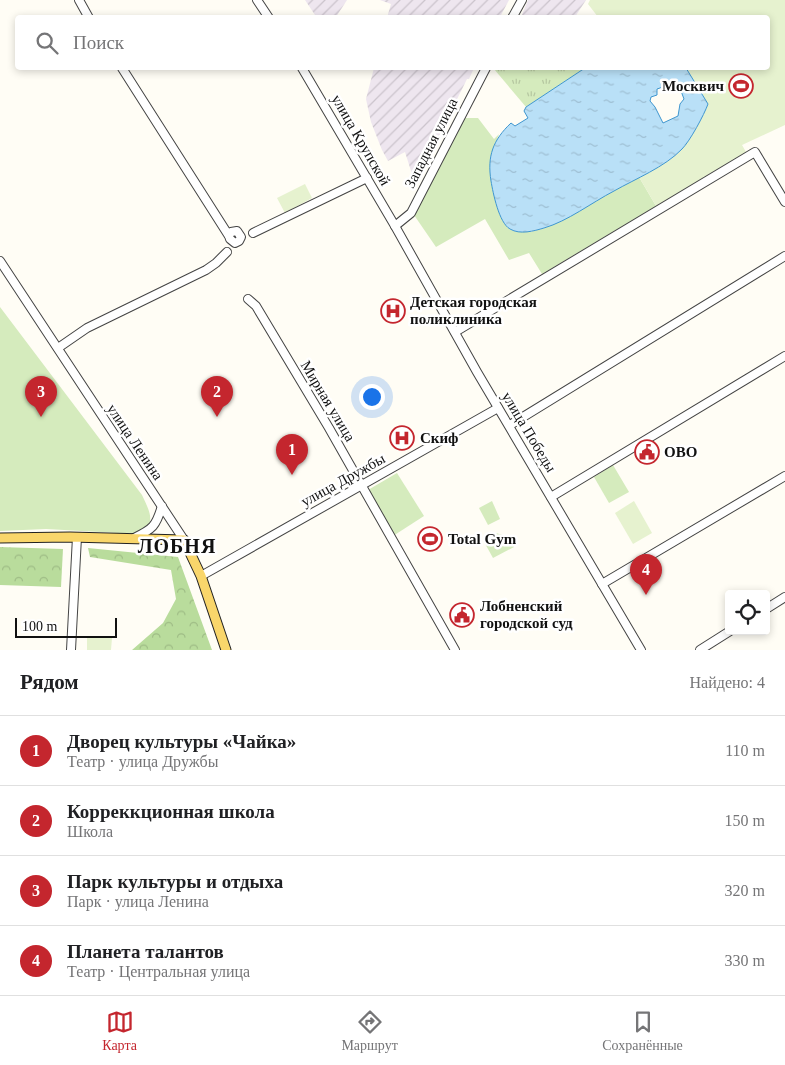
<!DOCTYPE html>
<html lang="ru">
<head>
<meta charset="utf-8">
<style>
	:root { --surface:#fff; --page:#f6f6f6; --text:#202124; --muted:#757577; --line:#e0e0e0; --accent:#c4262e }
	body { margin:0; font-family:"Times New Roman",serif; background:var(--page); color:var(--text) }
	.controls { position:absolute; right:15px; bottom:15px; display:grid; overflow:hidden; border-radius:5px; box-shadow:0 2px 8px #0003 }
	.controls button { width:45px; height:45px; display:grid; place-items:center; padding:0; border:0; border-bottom:1px solid var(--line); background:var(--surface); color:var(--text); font:25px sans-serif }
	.scale { position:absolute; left:15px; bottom:12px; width:102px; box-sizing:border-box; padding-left:5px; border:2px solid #111; border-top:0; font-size:14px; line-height:18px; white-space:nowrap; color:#111; -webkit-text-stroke:4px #fff; paint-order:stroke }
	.you { position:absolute; left:371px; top:396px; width:18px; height:18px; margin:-12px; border:4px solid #fff; border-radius:50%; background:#1a73e8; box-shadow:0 0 0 8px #1a73e833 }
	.badge { display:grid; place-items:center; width:32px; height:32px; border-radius:50%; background:var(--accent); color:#fff; font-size:16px; font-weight:700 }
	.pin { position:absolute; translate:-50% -41px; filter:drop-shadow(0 1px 2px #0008) }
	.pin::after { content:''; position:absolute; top:26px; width:18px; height:15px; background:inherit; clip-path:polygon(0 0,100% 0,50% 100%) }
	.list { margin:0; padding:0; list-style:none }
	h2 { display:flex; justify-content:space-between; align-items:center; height:65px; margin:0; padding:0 20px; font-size:21px }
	h2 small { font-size:16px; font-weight:400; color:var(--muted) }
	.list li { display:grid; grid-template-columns:32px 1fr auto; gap:15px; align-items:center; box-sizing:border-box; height:70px; padding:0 20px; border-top:1px solid var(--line) }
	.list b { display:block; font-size:19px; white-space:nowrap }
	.list p { margin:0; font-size:16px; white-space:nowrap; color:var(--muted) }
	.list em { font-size:16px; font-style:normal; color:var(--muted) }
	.icon { flex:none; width:28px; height:28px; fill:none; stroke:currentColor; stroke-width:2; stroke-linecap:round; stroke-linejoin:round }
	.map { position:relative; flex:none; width:785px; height:650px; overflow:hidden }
	.search { position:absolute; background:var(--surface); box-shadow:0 2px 8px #0003; left:15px; right:15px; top:15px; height:55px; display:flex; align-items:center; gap:12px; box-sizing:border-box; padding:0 18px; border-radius:5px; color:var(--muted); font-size:19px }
	.sheet { height:345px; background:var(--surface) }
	nav { display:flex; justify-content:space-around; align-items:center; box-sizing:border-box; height:70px; border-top:1px solid var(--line); background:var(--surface); font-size:14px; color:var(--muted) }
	nav a { display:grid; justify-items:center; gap:2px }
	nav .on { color:var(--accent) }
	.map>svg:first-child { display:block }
	.industrial { fill:url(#industrial-furrows) }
	.grass { fill:url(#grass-tufts) }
	.forest { fill:url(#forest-crowns) }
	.park { fill:#d5ebbd }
	.pitch { fill:#e6f2cf }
	.water { fill:url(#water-ripples); stroke:#3f96cf; fill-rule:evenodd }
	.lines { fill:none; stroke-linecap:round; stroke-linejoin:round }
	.minor-casing { stroke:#444; stroke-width:10 }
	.major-casing { stroke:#222; stroke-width:11 }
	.minor { stroke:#fff; stroke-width:8 }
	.major { stroke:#f9d66b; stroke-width:9 }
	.labels { text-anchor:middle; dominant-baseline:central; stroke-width:5; stroke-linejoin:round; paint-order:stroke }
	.poi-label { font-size:15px; font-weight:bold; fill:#111; stroke:#fff; text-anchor:start }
	.street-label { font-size:15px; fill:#111; stroke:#fff }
	.district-label { font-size:20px; font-weight:bold; letter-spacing:1px; fill:#111; stroke:#fff }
</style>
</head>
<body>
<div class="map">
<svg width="785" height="650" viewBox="0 0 785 650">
	<defs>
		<pattern id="industrial-furrows" width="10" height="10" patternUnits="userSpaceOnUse" patternTransform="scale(1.25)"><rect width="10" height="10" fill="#eee6ef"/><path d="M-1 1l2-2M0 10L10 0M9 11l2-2" fill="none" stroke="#cbc4cc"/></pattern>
		<pattern id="grass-tufts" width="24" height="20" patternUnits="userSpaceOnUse" patternTransform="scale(1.25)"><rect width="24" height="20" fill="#d5ebbd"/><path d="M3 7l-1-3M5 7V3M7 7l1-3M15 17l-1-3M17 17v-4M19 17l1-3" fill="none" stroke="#b6c8a1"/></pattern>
		<pattern id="forest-crowns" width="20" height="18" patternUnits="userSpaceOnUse" patternTransform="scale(1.25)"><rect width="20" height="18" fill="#b9dc9c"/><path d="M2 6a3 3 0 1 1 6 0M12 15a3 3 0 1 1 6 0" fill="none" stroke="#9ebc85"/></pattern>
		<pattern id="water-ripples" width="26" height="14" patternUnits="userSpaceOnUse" patternTransform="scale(1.25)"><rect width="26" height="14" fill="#b9e0f7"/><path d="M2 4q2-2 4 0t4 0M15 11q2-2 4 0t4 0" fill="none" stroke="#9ebfd3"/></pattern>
	</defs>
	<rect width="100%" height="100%" fill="#fffdf5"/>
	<g class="industrial">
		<polygon points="305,0 347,0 336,17 317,18"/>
		<polygon points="380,0 509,0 500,17 387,18 391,4"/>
		<polygon points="528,0 586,0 575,17 521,17"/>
		<polygon points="374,68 474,68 469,79 467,79 418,178 412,174 405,152 388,161 382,150 371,122 366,99"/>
	</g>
	<polygon class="grass" points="494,68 585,68 526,107 494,69"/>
	<g class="forest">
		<polygon points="0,547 63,549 61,587 0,585"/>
		<polygon points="88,548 178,557 212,650 132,650 163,623 176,599 171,570 90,557"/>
	</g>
	<g class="park">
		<polygon points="464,118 478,118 494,139 499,134 490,159 500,214 509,229 517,232 530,232 545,228 639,177 656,206 542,274 529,253 509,260 485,219 436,247 414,215"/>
		<path d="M 0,307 L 142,495 C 150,512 158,526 136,534 L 46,529 L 0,531 Z"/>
		<polygon points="613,465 629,492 609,503 594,477"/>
		<polygon points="397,473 424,516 393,536 368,490"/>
		<polygon points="492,501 500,519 488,525 479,508"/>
		<polygon points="496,533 509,537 514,547 493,558 483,540"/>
	</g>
	<g class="pitch">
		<path d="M 590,0 L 785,0 L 785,125 L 742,145 L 746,152 L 656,206 L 639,177 C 653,169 672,161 682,149 C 692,138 703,117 708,104 L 686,68 L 768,68 L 768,18 L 598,17 L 588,4 Z"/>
		<polygon points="305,184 312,198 285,213 277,198"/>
		<polygon points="634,501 652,533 633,544 615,513"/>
		<polygon points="87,637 112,638 111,650 87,650"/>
	</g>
	<path class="water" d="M 585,68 L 686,68 L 708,104 C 704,115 690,141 682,149 C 665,167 635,179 614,191 C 591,203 568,221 544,228 C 534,231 520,235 510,229 C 499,223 493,193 491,181 C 487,156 493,140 511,123 L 515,126 L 528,118 L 524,111 L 526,107 ZM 666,86 L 673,90 L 681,91 L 684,99 L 680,104 L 678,116 L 663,123 L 655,107 L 650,101 L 651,97 L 657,95 L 657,89 Z"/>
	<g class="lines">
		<g class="minor-casing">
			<g id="minor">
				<polyline points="79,0 89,18"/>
				<polyline points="257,0 269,18"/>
				<polyline points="512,18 522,0"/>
				<polyline points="122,68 229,236 230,239 235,243 239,241 241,237 237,231 231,232 229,236"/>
				<polyline points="302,68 395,226 477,372 641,650"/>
				<polyline points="395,226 411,213 486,68"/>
				<polyline points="253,233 367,178"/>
				<polyline points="0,261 184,540"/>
				<polyline points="248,299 256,306 329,428 455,650"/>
				<polyline points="455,332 755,152 785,202"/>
				<polyline points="58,348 87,328 206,270 216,263 227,252"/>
				<polyline points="510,425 785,256"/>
				<polyline points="551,497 785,356"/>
				<path d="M 134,538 C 153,529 156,526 162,506"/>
				<polyline points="201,576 498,408"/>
				<polyline points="602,584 785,476"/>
				<polyline points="766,609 785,597"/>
				<polyline points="71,650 77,537"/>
				<polyline points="700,650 730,631"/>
			</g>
		</g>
		<g class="major-casing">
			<polyline id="major" points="0,538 70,537 184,540 201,576 226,650"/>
		</g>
		<use href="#minor" class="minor"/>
		<use href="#major" class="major"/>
	</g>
	<defs>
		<g id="stadium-ring" transform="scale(1.25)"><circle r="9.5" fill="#fff" stroke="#c4262e" stroke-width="1.5"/><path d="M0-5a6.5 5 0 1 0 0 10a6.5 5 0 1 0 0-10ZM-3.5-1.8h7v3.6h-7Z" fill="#c4262e"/></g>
		<g id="hospital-ring" transform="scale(1.25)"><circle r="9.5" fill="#fff" stroke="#c4262e" stroke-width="1.5"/><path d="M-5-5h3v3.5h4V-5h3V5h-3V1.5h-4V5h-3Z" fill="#c4262e"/></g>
		<g id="civic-ring" transform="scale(1.25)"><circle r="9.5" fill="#fff" stroke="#c4262e" stroke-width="1.5"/><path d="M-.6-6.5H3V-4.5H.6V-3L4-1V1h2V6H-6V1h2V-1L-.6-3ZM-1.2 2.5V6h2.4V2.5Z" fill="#c4262e"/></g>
	</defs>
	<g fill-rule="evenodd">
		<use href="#stadium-ring" x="741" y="86"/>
		<use href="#hospital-ring" x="393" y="311"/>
		<use href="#hospital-ring" x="402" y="438"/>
		<use href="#civic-ring" x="647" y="452"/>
		<use href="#stadium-ring" x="430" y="539"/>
		<use href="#civic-ring" x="462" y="615"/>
	</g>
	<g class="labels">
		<g class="poi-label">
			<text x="724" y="86" text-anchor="end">Москвич</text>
			<text x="410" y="302">Детская городская<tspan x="410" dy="17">поликлиника</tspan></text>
			<text x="420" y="438">Скиф</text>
			<text x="664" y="452">ОВО</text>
			<text x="448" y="539">Total Gym</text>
			<text x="480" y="606">Лобненский<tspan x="480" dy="17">городской суд</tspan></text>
		</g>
		<g class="street-label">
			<text transform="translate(361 140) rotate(60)">улица Крупской</text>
			<text transform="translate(431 143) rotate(-63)">Западная улица</text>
			<text transform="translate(328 401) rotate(59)">Мирная улица</text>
			<text transform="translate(529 432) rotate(59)">улица Победы</text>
			<text transform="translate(135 442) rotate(56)">улица Ленина</text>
			<text transform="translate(343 480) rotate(-29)">улица Дружбы</text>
		</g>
		<g class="district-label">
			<text x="177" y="546">ЛОБНЯ</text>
		</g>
	</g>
</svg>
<div class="controls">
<button><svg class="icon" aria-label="locate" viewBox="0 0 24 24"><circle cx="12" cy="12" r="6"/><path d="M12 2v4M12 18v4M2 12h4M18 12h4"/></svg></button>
</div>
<div class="scale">100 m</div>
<div class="you"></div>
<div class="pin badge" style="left:292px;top:475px">1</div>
<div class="pin badge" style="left:217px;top:417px">2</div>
<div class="pin badge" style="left:41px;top:417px">3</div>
<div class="pin badge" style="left:646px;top:595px">4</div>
<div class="search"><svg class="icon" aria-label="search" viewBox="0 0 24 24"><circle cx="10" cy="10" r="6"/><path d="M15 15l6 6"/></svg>Поиск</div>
</div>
<section class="sheet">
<h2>Рядом<small>Найдено: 4</small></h2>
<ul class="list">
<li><span class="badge">1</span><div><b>Дворец культуры «Чайка»</b><p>Театр · улица Дружбы</p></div><em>110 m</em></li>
<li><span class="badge">2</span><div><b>Корреккционная школа</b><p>Школа</p></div><em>150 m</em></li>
<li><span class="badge">3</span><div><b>Парк культуры и отдыха</b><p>Парк · улица Ленина</p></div><em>320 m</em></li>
<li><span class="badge">4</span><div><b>Планета талантов</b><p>Театр · Центральная улица</p></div><em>330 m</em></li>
</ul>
</section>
<nav>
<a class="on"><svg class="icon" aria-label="map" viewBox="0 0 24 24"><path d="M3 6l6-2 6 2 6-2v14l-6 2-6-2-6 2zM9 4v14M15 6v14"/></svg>Карта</a>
<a><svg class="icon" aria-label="directions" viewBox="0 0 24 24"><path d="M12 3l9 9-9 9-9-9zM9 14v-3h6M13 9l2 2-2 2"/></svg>Маршрут</a>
<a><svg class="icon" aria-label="saved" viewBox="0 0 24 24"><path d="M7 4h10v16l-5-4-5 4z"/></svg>Сохранённые</a>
</nav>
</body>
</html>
